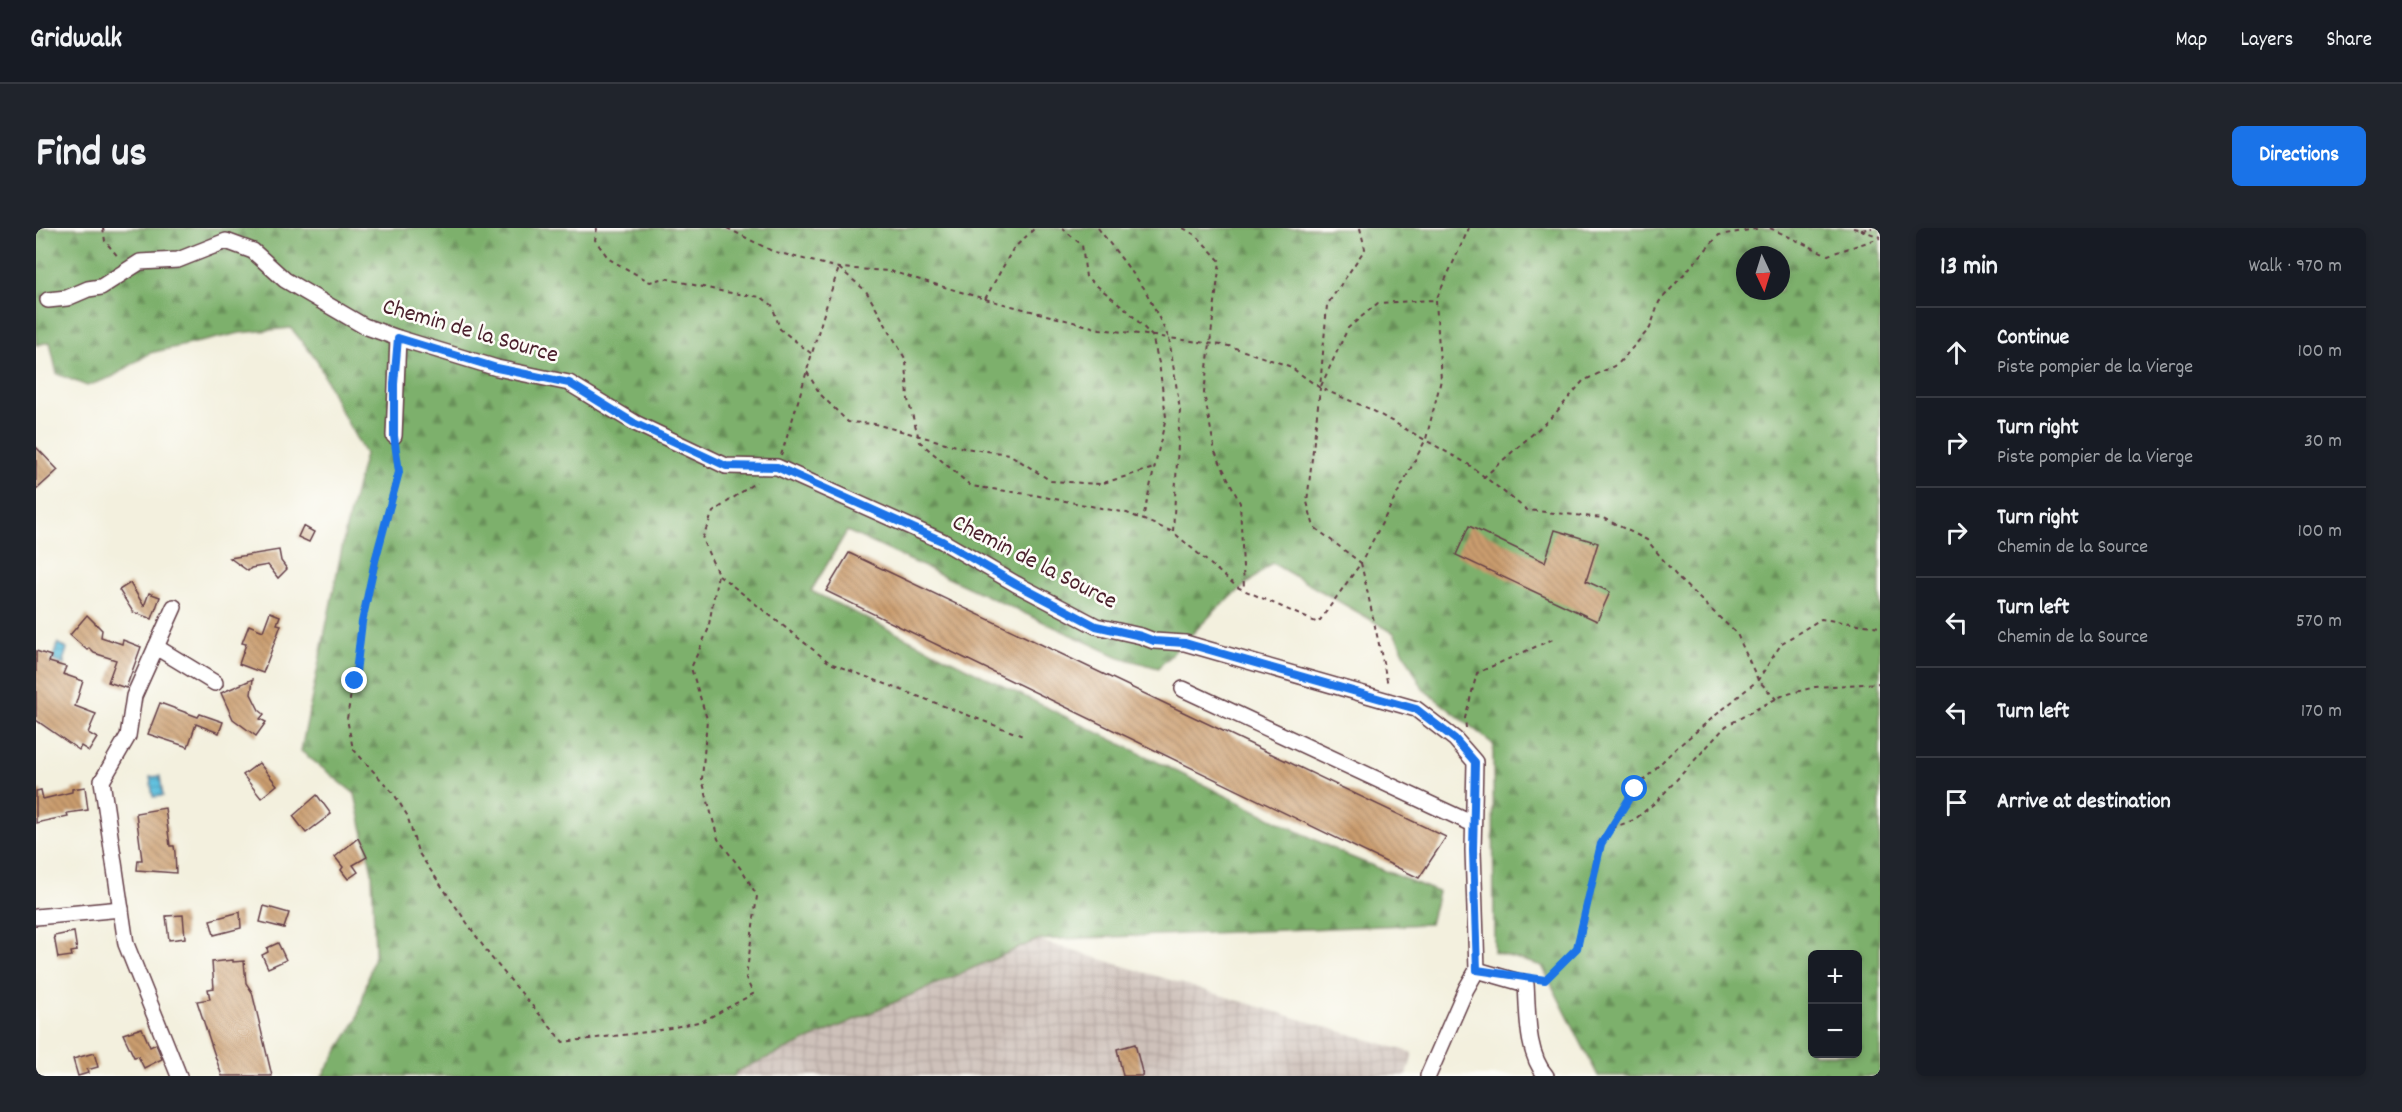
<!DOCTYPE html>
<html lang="en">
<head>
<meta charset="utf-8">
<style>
	:root { --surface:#171b24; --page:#20242c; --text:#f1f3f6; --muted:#9ea1a6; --line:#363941; --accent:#1a73e8 }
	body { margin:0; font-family:Dekko,sans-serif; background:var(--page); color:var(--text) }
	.controls { position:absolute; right:18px; bottom:18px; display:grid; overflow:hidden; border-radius:9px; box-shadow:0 3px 9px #0003 }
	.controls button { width:54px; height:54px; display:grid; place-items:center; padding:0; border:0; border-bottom:2px solid var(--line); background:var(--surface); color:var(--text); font:30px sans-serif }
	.compass { position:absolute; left:1700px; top:18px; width:54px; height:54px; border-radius:50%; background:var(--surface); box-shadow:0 3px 9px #0003; rotate:176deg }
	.stop { position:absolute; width:18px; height:18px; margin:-14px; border:4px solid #1a73e8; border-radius:50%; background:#fff }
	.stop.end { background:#1a73e8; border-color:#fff; box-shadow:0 2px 6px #0008 }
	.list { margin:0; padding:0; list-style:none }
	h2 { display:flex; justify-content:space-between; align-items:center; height:78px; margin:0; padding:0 24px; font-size:26px }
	h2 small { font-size:20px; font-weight:400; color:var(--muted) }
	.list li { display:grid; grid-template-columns:39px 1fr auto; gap:18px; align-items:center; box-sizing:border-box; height:90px; padding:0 24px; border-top:2px solid var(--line) }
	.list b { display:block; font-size:22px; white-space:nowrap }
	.list p { margin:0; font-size:20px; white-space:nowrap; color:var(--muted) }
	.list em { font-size:20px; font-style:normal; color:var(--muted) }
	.icon { flex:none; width:33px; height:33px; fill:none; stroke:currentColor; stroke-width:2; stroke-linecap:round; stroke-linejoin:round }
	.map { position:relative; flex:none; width:1844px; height:848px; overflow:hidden; border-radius:9px }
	header { display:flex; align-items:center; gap:36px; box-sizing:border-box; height:84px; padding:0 30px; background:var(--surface); border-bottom:2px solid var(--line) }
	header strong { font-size:28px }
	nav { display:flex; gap:33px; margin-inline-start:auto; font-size:21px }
	.intro { display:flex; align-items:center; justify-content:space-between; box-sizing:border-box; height:144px; padding:0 36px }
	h1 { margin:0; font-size:42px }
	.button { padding:15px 27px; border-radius:9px; background:var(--accent); color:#fff; font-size:21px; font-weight:700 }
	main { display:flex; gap:36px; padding:0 36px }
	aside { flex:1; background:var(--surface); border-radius:9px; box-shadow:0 3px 9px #0003 }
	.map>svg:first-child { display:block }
	.industrial { fill:url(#industrial-grid) }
	.forest { fill:url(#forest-firs); stroke:#64684c; stroke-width:1.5; fill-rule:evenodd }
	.water { fill:url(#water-rules); stroke:#567085; stroke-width:1.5 }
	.building { fill:url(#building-back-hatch) }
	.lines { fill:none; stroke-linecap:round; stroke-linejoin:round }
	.minor-casing { stroke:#633e46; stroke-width:18 }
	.path { stroke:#633e46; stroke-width:2; stroke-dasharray:4.5 4.5; stroke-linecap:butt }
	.minor { stroke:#fff; stroke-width:15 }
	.route { stroke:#1a73e8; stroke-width:8 }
	.labels { text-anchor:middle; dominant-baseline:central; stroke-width:5; stroke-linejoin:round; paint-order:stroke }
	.street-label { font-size:24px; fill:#4a1f2b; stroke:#fdfcf7 }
</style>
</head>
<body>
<header>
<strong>Gridwalk</strong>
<nav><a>Map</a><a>Layers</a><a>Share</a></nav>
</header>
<div class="intro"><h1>Find us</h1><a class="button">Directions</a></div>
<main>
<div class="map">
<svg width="1844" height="848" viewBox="0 0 1844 848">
	<defs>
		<pattern id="industrial-grid" width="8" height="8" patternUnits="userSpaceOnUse" patternTransform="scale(1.5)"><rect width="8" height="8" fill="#cec1ba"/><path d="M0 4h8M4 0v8" fill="none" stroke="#b2a5a0"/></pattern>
		<pattern id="forest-firs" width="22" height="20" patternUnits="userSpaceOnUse" patternTransform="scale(1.5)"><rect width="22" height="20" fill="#7db06c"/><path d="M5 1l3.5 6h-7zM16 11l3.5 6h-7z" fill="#688f59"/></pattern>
		<pattern id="water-rules" width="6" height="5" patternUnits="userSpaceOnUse" patternTransform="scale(1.5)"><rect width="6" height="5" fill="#61c1df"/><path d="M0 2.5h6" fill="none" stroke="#56a5c0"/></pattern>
		<pattern id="building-back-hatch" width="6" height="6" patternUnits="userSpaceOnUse" patternTransform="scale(1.5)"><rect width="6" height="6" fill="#ca9d6e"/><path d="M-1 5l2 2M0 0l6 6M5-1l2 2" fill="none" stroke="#a67f5b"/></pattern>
	</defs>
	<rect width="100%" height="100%" fill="#fdfcf7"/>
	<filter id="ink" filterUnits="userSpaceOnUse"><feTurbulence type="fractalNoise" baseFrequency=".0167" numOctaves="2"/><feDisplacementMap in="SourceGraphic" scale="12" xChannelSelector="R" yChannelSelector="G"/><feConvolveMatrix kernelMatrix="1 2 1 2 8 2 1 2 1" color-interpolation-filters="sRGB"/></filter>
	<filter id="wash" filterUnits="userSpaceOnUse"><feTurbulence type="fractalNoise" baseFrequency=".008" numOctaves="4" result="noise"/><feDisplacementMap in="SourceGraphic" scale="24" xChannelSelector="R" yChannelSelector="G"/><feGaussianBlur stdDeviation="1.35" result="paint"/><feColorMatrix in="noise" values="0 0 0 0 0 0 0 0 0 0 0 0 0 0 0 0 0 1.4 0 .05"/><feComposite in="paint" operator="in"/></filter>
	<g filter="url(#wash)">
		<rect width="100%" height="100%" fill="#f3f0de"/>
		<polygon class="industrial" points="1001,712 1377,825 1371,848 698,848 701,843"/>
		<path class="forest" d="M 0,0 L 1844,0 L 1844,848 L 1562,848 L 1506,738 L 1458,724 L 1457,516 L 1387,461 L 1358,405 L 1236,335 L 1181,381 L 1122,440 L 1083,429 L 811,303 L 775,363 L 1310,627 L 1402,664 L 1394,696 L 1001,712 L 701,843 L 698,848 L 286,848 L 321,792 L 339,724 L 336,644 L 319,566 L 265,523 L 310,300 L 329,226 L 301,176 L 281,132 L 255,100 L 204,105 L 114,125 L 76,149 L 51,158 L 21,146 L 14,114 L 0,117 ZM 1709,27 L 1745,27 L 1745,63 L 1709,63 ZM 1776,726 L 1822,726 L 1822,826 L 1776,826 Z"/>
		<g class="water">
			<polygon points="22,415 31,421 27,433 29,433 28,437 16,432"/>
			<polygon points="124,548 127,568 117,569 114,549"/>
		</g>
		<g id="blocks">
			<g class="building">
				<polygon points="0,219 22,242 0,262"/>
				<polygon points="267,298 278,304 273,314 262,309"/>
				<polygon points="1433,298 1509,334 1519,302 1562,315 1550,353 1574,364 1561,393 1420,327"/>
				<polygon points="243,322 245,333 251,341 242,350 232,337 215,340 212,343 194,330"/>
				<polygon points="813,325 1410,609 1383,650 790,363"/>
				<polygon points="94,355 108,378 113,365 124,369 116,391 97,384 83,362"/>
				<polygon points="234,384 244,388 241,396 245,397 227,445 203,436 210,416 206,415 213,397 227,403"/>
				<polygon points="51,387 66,402 65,409 86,416 87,412 105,419 90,460 72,454 80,432 58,425 53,420 51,422 34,407"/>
				<polygon points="0,423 15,428 13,434 30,439 27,446 47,453 39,478 60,486 52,505 61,510 53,523 45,518 43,522 0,492"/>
				<polygon points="217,451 215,466 223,482 228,486 224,491 230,494 220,508 197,491 185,465"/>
				<polygon points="124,475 162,489 164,486 187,494 183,505 160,496 152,519 112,506"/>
				<polygon points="223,535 241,557 225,570 207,547"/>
				<polygon points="49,559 52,582 31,585 32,588 0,595 0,563 5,562 7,571 36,564 36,561"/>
				<polygon points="281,567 295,586 270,605 257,588"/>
				<polygon points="129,580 134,618 138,618 139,625 140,645 101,642 102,632 106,632 100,585"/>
				<polygon points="322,610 331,629 317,637 322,644 312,651 305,642 307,639 299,629"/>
				<polygon points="228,678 253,685 248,700 224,694"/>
				<polygon points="204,684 205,700 178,707 174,692"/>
				<polygon points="147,687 149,710 133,712 130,688"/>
				<polygon points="38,704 41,723 35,724 36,728 22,730 18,708"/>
				<polygon points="242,715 250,732 232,740 226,727 232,724 231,720"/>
				<polygon points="197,732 197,734 208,733 210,755 216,764 236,848 186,848 177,822 161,773 174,771 172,761 178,760 176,734"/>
				<polygon points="106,800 114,819 120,816 126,831 108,840 102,828 98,829 87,806"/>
				<polygon points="1099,816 1107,848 1087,848 1081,821"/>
				<polygon points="58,825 62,839 51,842 52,845 42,848 37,831"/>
			</g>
		</g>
	</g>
	<g filter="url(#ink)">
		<use href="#blocks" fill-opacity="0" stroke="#633e46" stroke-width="1.5"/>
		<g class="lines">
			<g class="minor-casing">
				<g id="minor">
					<polyline points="12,72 31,70 52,61 65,59 104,34 142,32 190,13 217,23 249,52 328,98 362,110 461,140 533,155 599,195 690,238 741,239 906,313 980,356 1060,398 1105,408 1118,413 1149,415 1380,481 1419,511 1439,534 1437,622 1441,742 1430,761 1392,848"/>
					<polyline points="358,208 362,110"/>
					<polyline points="138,379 98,468 92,508 66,553 90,716 143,848"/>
					<polyline points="120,419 179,455"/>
					<polyline points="1147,461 1437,596"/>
					<polyline points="0,689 85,681"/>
					<path d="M 1441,742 L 1490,756 C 1492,785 1490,825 1510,848"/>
				</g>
			</g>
			<g class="path">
				<polyline points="67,0 69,13 83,30"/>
				<polyline points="561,0 559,12 573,31 614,54 628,50 689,64 725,69 736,77 744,101 776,126"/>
				<polyline points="691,0 736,23 803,40 854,43 949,71 1064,101 1133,110 1144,182 1137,304 1201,359 1282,395 1325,335 1352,457"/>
				<polyline points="1026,0 1046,17 1050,49 1091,82 1116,108 1123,135 1130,189 1107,290"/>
				<polyline points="1062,0 1108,60 1133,110 1193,118 1253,138 1284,160 1334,181 1432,236 1491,282 1567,290 1611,312 1643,351 1701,406 1722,452 1740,471"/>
				<polyline points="1147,0 1161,8 1184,33 1168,165 1179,224 1204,275 1208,361"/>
				<polyline points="1324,0 1329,21 1291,77 1284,160 1271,274 1278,299 1325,335 1390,211 1405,152 1400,72 1433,0"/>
				<polyline points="1734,0 1792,27 1844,10"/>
				<polyline points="1817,0 1825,2 1836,0"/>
				<polyline points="1825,2 1844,9"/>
				<polyline points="803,40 830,63 870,132 872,172 884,214 935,258 998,267 1091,285 1137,304"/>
				<polyline points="949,71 977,21 999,0"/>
				<polyline points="771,144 784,166 812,194 839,196 928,220 973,226 1015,253 1064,256 1118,240"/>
				<polyline points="1285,158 1312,100 1342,75 1399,72"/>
				<polyline points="360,222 363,244 339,333 326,394 311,491 317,521 358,566 371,587 382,624 454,728 527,814 620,803 667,793 717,766 710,750 721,668 708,645 682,611 666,551 671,491 655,440 672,402 682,346 666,311 677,284 720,254"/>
				<path d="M 745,227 C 766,165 781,102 803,40"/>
				<polyline points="1447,250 1518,187 1547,153 1582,136 1614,100 1623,74 1683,7 1725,0"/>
				<polyline points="683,347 794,435 987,508"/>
				<polyline points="1430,500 1429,490 1441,445 1517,411"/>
				<polyline points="1576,600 1598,592 1621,573 1690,498 1728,477 1748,467 1779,459 1844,455"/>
				<polyline points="1502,751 1509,752 1541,720 1565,616 1599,561 1638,522 1722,452 1746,415 1785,391 1844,399"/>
			</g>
			<use href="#minor" class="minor"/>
		</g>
	</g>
	<g class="lines" filter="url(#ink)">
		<polyline class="route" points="319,453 326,394 339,333 363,244 358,208 358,156 362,110 461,140 533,155 598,195 690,238 741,239 906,313 980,356 1060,398 1105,408 1118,413 1149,415 1380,481 1419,511 1439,534 1437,622 1441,742 1509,752 1541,720 1565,616 1599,561"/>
	</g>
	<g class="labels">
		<g class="street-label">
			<text transform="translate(434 104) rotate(16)">Chemin de la Source</text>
			<text transform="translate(998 335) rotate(27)">Chemin de la Source</text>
		</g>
	</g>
</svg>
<div class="controls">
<button>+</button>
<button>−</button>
</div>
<svg class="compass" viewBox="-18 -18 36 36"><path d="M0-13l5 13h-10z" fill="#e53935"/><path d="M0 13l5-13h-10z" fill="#9ea1a6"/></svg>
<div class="stop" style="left:1599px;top:561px"></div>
<div class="stop end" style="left:319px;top:453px"></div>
</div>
<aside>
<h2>13 min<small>Walk · 970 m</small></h2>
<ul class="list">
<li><svg class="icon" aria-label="ahead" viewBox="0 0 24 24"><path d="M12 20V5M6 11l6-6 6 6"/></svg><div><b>Continue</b><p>Piste pompier de la Vierge</p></div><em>100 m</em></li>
<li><svg class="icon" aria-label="right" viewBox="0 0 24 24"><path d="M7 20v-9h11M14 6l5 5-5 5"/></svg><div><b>Turn right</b><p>Piste pompier de la Vierge</p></div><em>30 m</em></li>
<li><svg class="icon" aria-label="right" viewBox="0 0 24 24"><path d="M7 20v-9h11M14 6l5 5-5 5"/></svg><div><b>Turn right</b><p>Chemin de la Source</p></div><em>100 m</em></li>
<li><svg class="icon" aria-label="left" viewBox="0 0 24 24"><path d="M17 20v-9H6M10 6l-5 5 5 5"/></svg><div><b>Turn left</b><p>Chemin de la Source</p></div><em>570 m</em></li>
<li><svg class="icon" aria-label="left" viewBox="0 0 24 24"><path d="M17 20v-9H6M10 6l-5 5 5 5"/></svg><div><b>Turn left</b></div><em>170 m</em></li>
<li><svg class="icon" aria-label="arrive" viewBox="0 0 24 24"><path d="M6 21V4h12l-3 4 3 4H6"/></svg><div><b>Arrive at destination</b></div></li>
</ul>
</aside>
</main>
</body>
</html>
